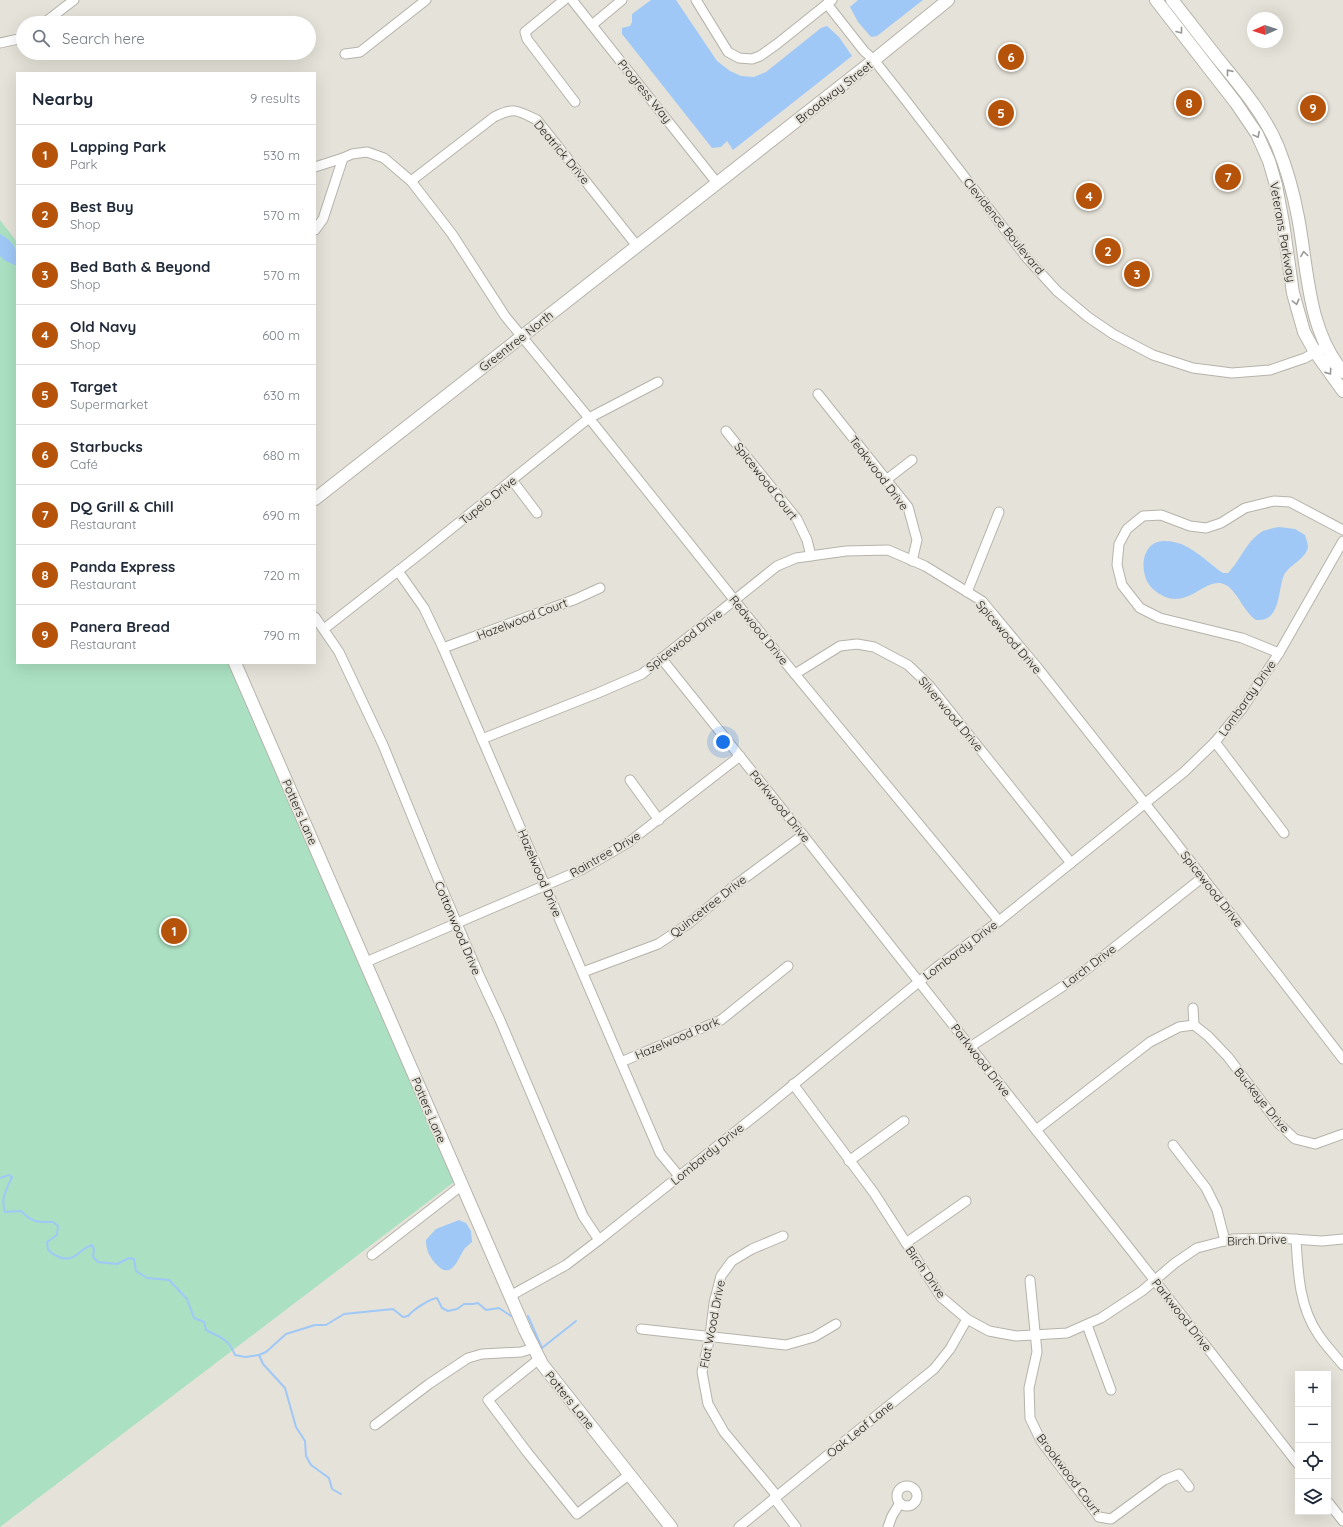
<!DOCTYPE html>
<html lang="en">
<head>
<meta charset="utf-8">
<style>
	:root { --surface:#fff; --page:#f6f6f7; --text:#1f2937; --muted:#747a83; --line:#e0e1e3; --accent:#b45309 }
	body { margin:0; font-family:Quicksand,sans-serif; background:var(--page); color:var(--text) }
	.controls { position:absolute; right:12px; bottom:12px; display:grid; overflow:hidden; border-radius:0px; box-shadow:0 4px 16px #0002 }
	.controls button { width:36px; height:36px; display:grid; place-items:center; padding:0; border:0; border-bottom:1px solid var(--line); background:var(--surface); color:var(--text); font:20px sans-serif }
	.compass { position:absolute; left:1247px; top:12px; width:36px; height:36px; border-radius:50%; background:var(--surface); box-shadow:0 4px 16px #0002; rotate:267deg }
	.you { position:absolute; left:723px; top:742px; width:14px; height:14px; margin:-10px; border:3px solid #fff; border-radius:50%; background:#1a73e8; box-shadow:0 0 0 6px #1a73e833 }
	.badge { display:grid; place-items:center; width:26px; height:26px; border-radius:50%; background:var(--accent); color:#fff; font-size:13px; font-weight:700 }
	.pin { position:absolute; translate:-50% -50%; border:2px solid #fff; box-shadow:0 1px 4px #0006 }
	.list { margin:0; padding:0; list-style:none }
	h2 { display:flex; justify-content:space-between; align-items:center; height:52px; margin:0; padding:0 16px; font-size:17px }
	h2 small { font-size:13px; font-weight:400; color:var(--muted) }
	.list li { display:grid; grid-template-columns:26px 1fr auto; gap:12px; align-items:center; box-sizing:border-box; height:60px; padding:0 16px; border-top:1px solid var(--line) }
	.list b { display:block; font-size:15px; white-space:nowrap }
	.list p { margin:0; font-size:13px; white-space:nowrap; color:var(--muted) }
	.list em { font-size:13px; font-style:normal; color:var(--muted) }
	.icon { flex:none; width:22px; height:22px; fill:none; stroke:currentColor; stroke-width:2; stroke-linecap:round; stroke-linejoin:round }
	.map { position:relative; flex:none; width:1343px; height:1527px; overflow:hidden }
	.search { position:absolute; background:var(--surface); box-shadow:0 4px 16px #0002; left:16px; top:16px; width:300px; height:44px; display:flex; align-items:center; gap:10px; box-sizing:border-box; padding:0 14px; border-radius:22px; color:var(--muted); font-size:15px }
	.panel { position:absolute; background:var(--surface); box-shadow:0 4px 16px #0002; left:16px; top:72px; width:300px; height:592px; border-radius:0px }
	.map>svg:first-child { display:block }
	.green { fill:#abe1c2 }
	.water { fill:#9fc8f7 }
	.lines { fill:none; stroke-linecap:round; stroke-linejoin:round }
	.stream { stroke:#9fc8f7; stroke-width:2 }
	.minor-casing { stroke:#b5b3aa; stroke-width:11 }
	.major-casing { stroke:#b5b3aa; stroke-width:14 }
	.minor { stroke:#fff; stroke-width:9 }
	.major { stroke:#fff; stroke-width:12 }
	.oneway { stroke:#9a9998 }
	.labels { text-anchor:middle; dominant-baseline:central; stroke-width:4; stroke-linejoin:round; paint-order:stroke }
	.street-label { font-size:12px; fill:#1e1d19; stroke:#e5e2d9 }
</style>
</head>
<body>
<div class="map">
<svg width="1343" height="1527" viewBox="0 0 1343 1527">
	<rect width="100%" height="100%" fill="#e5e2d9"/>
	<polygon class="green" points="0,220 17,242 17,663 232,663 458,1179 0,1527"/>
	<g class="water">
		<polygon points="651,0 676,0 717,61 730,71 741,76 754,77 766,72 821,28 827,26 839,37 852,56 733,150 727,141 721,147 712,148 622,34 622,28 630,26 632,22 632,14"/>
		<polygon points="858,0 923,0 877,36 871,37 858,22 850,7"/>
		<path d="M 0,234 C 16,243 17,249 17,266 L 4,260 L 0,256 Z"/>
		<path d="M 1279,527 L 1295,529 L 1305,535 C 1306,538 1308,544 1308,547 C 1306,559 1289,565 1284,575 C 1279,587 1280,607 1270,616 C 1266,620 1261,620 1256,620 C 1244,612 1237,591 1226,585 C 1204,573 1186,618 1153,589 C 1138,576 1140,540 1165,541 C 1189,541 1205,561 1223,573 L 1228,573 C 1241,560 1246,541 1263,531 C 1268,529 1274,528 1279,527 Z"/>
		<path d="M 459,1220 L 466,1223 L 471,1231 L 472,1242 C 469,1245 465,1247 463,1251 C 456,1264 450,1280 435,1263 C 429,1256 426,1250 426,1240 L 436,1229 Z"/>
	</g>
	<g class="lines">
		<g class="stream">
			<path d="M 0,1178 L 9,1175 L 12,1177 C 7,1189 0,1198 5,1212 L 21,1211 C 33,1223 37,1222 53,1222 L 58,1226 L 57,1235 L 47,1242 L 48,1250 C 56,1257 65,1262 75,1256 C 83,1251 81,1249 92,1245 L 94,1249 L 93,1257 L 98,1262 L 117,1264 L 129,1258 L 134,1259 L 136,1271 L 147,1278 L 169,1280 L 187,1299 L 194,1318 L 204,1322 L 206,1330 C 221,1338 228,1338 235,1355 L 245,1357 L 259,1355 L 266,1352 L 286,1334 L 315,1325 L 326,1325 L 344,1314 L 393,1309 L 403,1317 L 408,1316 C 413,1310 429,1299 437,1298 L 442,1308 L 448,1311 L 457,1309 L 464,1304 L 473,1304 L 478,1303 L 486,1310 L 499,1308 L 511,1316"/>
			<polyline points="528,1316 542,1348 576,1321"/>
			<polyline points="259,1355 263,1364 285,1388 296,1427 305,1441 306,1456 311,1465 329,1478 332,1489 341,1494"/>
		</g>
		<g class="minor-casing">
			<g id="minor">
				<polyline points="564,0 525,32 527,39 575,102"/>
				<polyline points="572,0 717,183"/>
				<polyline points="696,0 728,52 739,58 752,59 760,56 777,44 832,0"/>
				<polyline points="827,4 864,51 874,60 904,98 1026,257 1057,291 1088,317 1113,334 1153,355 1193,368 1232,373 1270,370 1305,358 1321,349"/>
				<polyline points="44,23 74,0"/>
				<polyline points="592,25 622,0"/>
				<polyline points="0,43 23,38"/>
				<polyline points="345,54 360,52 426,0"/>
				<polyline points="343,158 352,154 367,152 384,158 411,181 452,234 505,316 589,418 756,627 999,921"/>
				<polyline points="315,167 343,158 323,219 315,230"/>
				<path d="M 411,181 L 494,117 C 514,107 517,110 537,120 L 637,246"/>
				<polyline points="818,394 908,507 917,540 912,561"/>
				<polyline points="726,431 797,519 807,540 811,556"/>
				<polyline points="512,480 537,513"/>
				<polyline points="886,480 912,460"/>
				<polyline points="398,571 424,608 443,648 660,1153 679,1176"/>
				<polyline points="967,592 999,512"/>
				<polyline points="315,617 339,652 383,745 432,865 479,975 500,1020 583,1216 599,1240"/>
				<polyline points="324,629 421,553 589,418 658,382"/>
				<polyline points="443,648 576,599 600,588"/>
				<polyline points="1279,653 1242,638 1160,618 1140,608 1122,585 1117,565 1119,544 1127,529 1143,516 1161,515 1190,526 1206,528 1221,523 1245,508 1274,501 1290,502 1343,530"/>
				<polyline points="661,658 803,835 1134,1254 1298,1464"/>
				<polyline points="795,674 840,646 857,644 874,647 908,665 929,685 1071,863"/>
				<polyline points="482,739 598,693 642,674 777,566 796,558 846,551 888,550 925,566 982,601 1037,667 1170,835 1343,1059"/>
				<polyline points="1215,742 1284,833"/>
				<polyline points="630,780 659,820"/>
				<polyline points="366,962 581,870 629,842 740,756"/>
				<polyline points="583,972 658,944 688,924 734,886 803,835"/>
				<polyline points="1193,1008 1194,1025"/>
				<polyline points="970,1047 1077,977 1203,877"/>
				<polyline points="621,1062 721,1020 788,966"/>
				<polyline points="793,1084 874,1193 941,1297 967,1319 989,1331 1016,1336 1067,1333 1101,1318 1142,1291 1175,1263 1197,1248 1232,1239 1277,1238 1322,1241 1343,1239"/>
				<polyline points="1036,1130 1150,1042 1179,1027 1194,1025 1208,1036 1228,1057 1278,1123 1295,1139 1315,1144 1343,1134"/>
				<polyline points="1173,1145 1206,1188 1217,1210 1225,1241"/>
				<polyline points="849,1161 904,1121"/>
				<path d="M 1296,1239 C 1298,1272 1299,1306 1318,1334 C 1325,1345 1335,1355 1343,1365"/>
				<polyline points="906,1243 966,1201"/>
				<polyline points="372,1255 461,1186"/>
				<polyline points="1030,1280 1037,1352 1029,1388 1030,1418 1041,1441 1099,1517 1111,1519 1164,1480 1179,1474 1189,1487"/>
				<polyline points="510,1296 566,1265 599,1240 765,1108 937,967 999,921 1184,772 1215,742 1242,709 1279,653 1343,541"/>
				<polyline points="1087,1325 1111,1390"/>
				<polyline points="641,1329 786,1345 814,1337 836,1324"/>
				<polyline points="539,1359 488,1400 527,1452 577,1514 630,1474"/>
				<polyline points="375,1425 429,1384 468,1358 482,1354 521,1352 534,1348"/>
				<circle cx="907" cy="1496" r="10"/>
				<polyline points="777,1496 724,1432 708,1404 702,1372 710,1336 714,1303 721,1276 732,1261 752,1249 783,1236"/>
				<polyline points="774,1498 796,1527"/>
				<polyline points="1328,1502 1343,1521"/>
				<polyline points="739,1527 934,1369 950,1349 967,1319"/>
				<polyline points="888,1527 892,1516 900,1503"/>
			</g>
		</g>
		<g class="major-casing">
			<g id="major">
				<polyline points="1156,0 1236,103 1257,134 1269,161 1276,185 1283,223 1293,293 1304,332 1315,352 1343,391"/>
				<path d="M 1172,0 C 1188,20 1203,40 1219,60 C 1241,87 1265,115 1278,147 C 1286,167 1294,196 1298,217 C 1308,269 1307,329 1343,372"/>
				<polyline points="315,499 874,60 948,0"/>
				<polyline points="235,663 525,1330 542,1364 671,1527"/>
			</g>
		</g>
		<use href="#minor" class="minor"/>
		<use href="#major" class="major"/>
	</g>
	<defs><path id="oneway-chevron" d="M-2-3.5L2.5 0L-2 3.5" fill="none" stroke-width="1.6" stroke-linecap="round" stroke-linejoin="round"/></defs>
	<g class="oneway">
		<use href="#oneway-chevron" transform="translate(1180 31) rotate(52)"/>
		<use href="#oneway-chevron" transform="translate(1229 72) rotate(-129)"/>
		<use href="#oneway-chevron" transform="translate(1257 135) rotate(62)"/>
		<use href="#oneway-chevron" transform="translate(1304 254) rotate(-98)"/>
		<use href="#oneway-chevron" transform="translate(1296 302) rotate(75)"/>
		<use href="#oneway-chevron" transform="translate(1329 372) rotate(55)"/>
	</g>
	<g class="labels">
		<g class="street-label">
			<text transform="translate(645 91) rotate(51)">Progress Way</text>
			<text transform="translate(834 92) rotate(-38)">Broadway Street</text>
			<text transform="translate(562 152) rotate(50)">Deatrick Drive</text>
			<text transform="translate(1004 226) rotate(51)">Clevidence Boulevard</text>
			<text transform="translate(1283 232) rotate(80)">Veterans Parkway</text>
			<text transform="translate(516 341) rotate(-38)">Greentree North</text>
			<text transform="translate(879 473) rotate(53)">Teakwood Drive</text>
			<text transform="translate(766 481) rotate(52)">Spicewood Court</text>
			<text transform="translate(488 500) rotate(-39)">Tupelo Drive</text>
			<text transform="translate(522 619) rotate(-21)">Hazelwood Court</text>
			<text transform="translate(759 630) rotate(51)">Redwood Drive</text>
			<text transform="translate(1009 637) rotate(49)">Spicewood Drive</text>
			<text transform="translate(684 640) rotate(-38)">Spicewood Drive</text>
			<text transform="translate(1247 698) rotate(-55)">Lombardy Drive</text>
			<text transform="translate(951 714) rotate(50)">Silverwood Drive</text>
			<text transform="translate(780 806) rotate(51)">Parkwood Drive</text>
			<text transform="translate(300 812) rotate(66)">Potters Lane</text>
			<text transform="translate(605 854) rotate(-30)">Raintree Drive</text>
			<text transform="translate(540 873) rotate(67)">Hazelwood Drive</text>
			<text transform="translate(1212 889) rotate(52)">Spicewood Drive</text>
			<text transform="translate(708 906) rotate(-38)">Quincetree Drive</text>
			<text transform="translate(458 928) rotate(67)">Cottonwood Drive</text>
			<text transform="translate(960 950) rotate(-37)">Lombardy Drive</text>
			<text transform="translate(1089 966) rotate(-37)">Larch Drive</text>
			<text transform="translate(677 1038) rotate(-23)">Hazelwood Park</text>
			<text transform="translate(981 1060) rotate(52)">Parkwood Drive</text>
			<text transform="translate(1262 1100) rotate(51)">Buckeye Drive</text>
			<text transform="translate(429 1110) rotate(67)">Potters Lane</text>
			<text transform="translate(707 1154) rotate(-39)">Lombardy Drive</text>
			<text transform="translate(1257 1240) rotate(-2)">Birch Drive</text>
			<text transform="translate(926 1272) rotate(55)">Birch Drive</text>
			<text transform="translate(1182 1315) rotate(52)">Parkwood Drive</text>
			<text transform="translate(712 1324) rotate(-79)">Flat Wood Drive</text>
			<text transform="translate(570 1400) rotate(51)">Potters Lane</text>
			<text transform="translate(860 1429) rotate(-39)">Oak Leaf Lane</text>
			<text transform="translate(1069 1474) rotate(53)">Brookwood Court</text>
		</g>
	</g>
</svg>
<div class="controls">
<button>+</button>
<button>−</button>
<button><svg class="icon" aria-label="locate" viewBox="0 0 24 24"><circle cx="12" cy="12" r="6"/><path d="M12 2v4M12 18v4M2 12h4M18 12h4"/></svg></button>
<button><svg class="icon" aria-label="layers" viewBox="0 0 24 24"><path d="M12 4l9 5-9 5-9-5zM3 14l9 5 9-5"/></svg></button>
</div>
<svg class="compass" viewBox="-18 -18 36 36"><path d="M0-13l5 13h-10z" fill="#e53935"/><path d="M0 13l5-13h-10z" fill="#747a83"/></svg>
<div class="you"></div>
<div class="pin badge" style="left:174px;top:931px">1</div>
<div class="pin badge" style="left:1108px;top:251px">2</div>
<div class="pin badge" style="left:1137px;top:274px">3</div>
<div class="pin badge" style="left:1089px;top:196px">4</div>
<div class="pin badge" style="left:1001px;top:113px">5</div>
<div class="pin badge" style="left:1011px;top:57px">6</div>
<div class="pin badge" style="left:1228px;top:177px">7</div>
<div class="pin badge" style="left:1189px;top:103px">8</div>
<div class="pin badge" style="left:1313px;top:108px">9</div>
<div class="search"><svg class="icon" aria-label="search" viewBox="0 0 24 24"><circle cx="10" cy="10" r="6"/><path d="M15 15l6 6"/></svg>Search here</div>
<section class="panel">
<h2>Nearby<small>9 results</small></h2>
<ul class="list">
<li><span class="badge">1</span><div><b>Lapping Park</b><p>Park</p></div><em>530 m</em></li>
<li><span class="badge">2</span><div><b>Best Buy</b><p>Shop</p></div><em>570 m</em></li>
<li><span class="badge">3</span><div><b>Bed Bath &amp; Beyond</b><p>Shop</p></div><em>570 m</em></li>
<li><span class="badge">4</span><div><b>Old Navy</b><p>Shop</p></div><em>600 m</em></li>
<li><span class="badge">5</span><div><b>Target</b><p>Supermarket</p></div><em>630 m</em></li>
<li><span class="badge">6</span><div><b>Starbucks</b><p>Café</p></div><em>680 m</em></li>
<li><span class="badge">7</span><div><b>DQ Grill &amp; Chill</b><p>Restaurant</p></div><em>690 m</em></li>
<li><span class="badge">8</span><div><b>Panda Express</b><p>Restaurant</p></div><em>720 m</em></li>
<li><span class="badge">9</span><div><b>Panera Bread</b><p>Restaurant</p></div><em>790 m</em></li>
</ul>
</section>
</div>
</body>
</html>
